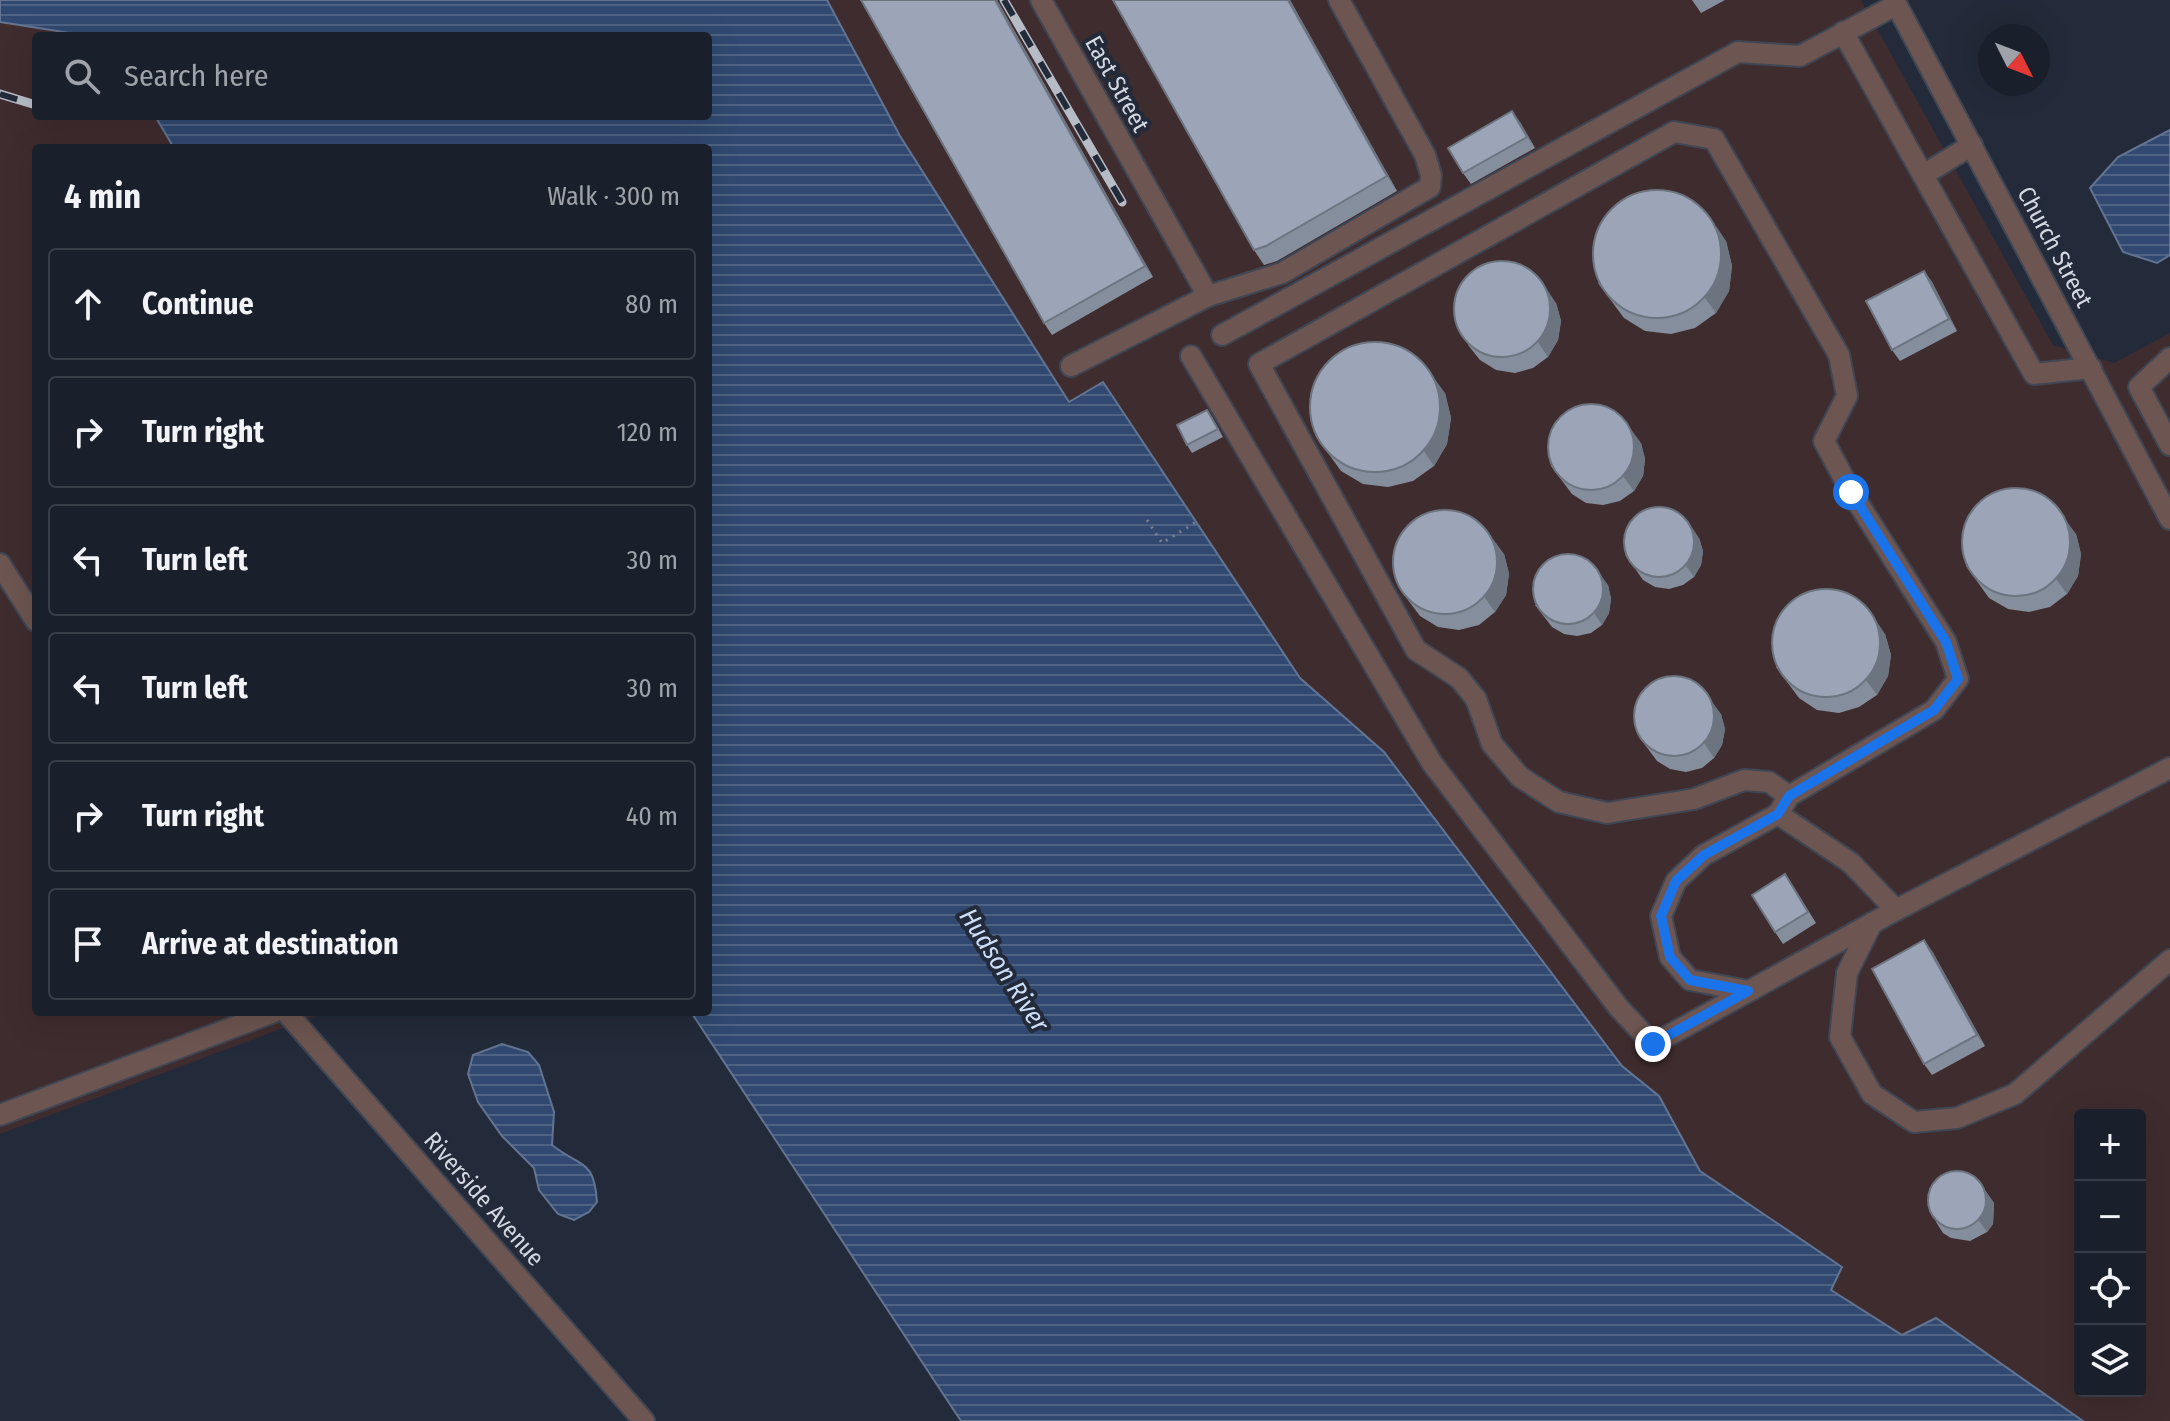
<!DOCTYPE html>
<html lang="en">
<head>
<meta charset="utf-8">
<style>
	:root { --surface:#1a202b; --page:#272d37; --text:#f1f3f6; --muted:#9fa3a9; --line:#383e47 }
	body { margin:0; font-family:"Fira Sans Condensed",sans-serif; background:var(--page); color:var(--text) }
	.controls { position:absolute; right:24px; bottom:24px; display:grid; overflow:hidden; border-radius:8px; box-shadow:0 8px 32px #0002 }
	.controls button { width:72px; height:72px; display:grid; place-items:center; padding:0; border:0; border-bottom:2px solid var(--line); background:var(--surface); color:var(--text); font:40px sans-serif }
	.compass { position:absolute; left:1978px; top:24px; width:72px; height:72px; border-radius:50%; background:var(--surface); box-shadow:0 8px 32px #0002; rotate:132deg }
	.stop { position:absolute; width:24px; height:24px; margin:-18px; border:6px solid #1a73e8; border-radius:50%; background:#fff }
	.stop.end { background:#1a73e8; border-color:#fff; box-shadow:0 2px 8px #0008 }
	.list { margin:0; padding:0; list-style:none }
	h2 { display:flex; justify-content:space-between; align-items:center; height:104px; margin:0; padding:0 32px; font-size:34px }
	h2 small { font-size:26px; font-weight:400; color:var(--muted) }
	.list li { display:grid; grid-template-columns:52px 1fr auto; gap:24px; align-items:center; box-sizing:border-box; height:112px; margin:0 16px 16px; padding:0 16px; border:2px solid var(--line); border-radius:8px }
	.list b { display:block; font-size:30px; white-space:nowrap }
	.list em { font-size:26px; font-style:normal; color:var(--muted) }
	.icon { flex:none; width:44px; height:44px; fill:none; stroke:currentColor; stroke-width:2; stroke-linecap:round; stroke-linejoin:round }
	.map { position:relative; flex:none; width:2170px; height:1421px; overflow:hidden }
	.search { position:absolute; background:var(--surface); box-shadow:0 8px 32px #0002; left:32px; top:32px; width:680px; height:88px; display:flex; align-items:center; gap:20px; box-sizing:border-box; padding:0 28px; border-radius:8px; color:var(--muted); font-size:30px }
	.panel { position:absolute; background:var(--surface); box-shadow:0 8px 32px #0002; left:32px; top:144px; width:680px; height:872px; border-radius:8px }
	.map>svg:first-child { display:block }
	.industrial { fill:#3f2c2f; fill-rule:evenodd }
	.water { fill:url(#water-rules); stroke:#627492; stroke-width:2 }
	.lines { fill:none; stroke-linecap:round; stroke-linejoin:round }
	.minor-casing { stroke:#3f4654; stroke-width:24 }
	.path { stroke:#7a808c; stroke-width:3; stroke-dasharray:2 6; stroke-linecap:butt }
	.minor { stroke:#6d5551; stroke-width:20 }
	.rail-casing { stroke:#b6bcc6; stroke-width:9 }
	.rail { stroke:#232a39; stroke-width:6; stroke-dasharray:18; stroke-linecap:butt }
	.wall { fill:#858e9d }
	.shaded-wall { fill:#6c7480 }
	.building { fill:#9ba5b7; stroke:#6c7480; stroke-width:2 }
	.route { stroke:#1a73e8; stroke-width:10 }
	.labels { text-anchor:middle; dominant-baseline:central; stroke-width:8; stroke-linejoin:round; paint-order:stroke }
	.street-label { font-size:24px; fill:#d4d9e2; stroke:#232a39 }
	.water-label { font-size:26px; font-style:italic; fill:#cedff9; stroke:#232a39 }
</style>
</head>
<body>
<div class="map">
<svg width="2170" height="1421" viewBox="0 0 2170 1421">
	<defs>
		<pattern id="water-rules" width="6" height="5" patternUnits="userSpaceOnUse" patternTransform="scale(2)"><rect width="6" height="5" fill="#314970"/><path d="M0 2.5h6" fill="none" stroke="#4e6384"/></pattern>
	</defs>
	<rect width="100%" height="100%" fill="#232a39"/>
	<g class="industrial">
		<path d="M 827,0 L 1861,0 L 2053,345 L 2114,363 L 2170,333 L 2170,1421 L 2083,1421 L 1937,1318 L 1902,1335 L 1831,1290 L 1842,1266 L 1700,1171 L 1659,1096 L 1622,1066 L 1384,752 L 1300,678 L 1103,383 L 1069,403 L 900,136 ZM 2080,1115 L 2140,1115 L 2140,1391 L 2080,1391 Z"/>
		<polygon points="0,22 89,36 36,36 36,116 155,116 174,148 36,148 36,1012 326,1012 0,1134"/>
	</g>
	<g class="water">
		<polygon points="0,0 827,0 900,136 1069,402 1103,382 1300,678 1384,752 1622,1066 1659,1096 1700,1171 1842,1267 1831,1290 1902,1335 1936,1318 2083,1421 961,1421 691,1012 708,1012 708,148 174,148 155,116 708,116 708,36 89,36 0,22"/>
		<polygon points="2170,130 2170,255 2157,263 2123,252 2090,188 2118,157"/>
		<path d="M 502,1044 L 528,1052 L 539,1065 L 554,1112 L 552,1145 C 581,1168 594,1158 597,1202 L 589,1212 L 574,1220 L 558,1214 L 539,1190 L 534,1168 L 502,1136 L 478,1102 L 468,1074 L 473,1055 Z"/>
	</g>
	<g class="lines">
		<g class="minor-casing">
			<g id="minor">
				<polyline points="1041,0 1208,296"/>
				<polyline points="1894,0 2170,519"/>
				<polyline points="1843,32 2034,374 2091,368"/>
				<polyline points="1923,175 1972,145"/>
				<polyline points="1222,335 1738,52 1800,56 1896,5"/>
				<polyline points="1191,356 1432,763 1619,1008 1653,1044 1896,910 2170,768"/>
				<polyline points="2170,358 2139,387 2170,445"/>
				<polyline points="1071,366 1208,296 1282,273 1430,187 1431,175 1425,155 1339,0"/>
				<polyline points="0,564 36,621"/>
				<polyline points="1789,796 1769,782 1744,780 1694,799 1607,813 1559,802 1520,777 1492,744 1476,699 1459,678 1416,650 1259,364 1674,132 1714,139 1839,355 1847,396 1824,441 1851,492 1946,642 1958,679 1934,710 1789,796 1778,814 1851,863 1896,910"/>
				<polyline points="1872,923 1847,973 1840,1037 1872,1094 1914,1122 1957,1118 2015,1094 2170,960"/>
				<polyline points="1748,991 1690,980 1670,957 1661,916 1676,881 1704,855 1778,814"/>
				<polyline points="286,1012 644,1421"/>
				<polyline points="0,1115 274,1012"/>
			</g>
		</g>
		<polyline class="path" points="1147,520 1162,543 1196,522"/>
		<use href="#minor" class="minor"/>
		<g class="rail-casing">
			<g id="rail">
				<polyline points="1004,0 1122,202"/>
				<polyline points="0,94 36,105"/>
			</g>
		</g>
		<use href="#rail" class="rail"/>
	</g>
	<g class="wall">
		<polygon points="997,0 1153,277 1052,335 1044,323"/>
		<polygon points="1290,0 1397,191 1277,261 1264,265 1254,250"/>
		<polygon points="1692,0 1725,0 1701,13"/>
		<polygon points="1520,122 1535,148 1471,184 1463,173"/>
		<polygon points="1726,241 1732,266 1729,291 1716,313 1695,328 1671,334 1645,331 1624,318 1598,283"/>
		<polygon points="1924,271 1932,282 1957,331 1900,361 1892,350"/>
		<polygon points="1556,303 1561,321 1558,340 1548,357 1533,368 1515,373 1496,370 1480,360 1468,345"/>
		<polygon points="1445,393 1451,418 1447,444 1434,466 1413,481 1388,487 1363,484 1341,471 1315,435"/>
		<polygon points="1212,417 1223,437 1192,453 1187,445"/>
		<polygon points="1641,443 1645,459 1643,476 1634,491 1620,501 1603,505 1586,503 1572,494 1551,466"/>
		<polygon points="2076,534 2081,554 2078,576 2067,594 2050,607 2029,612 2008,609 1989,598 1966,566"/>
		<polygon points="1699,538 1703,551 1701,565 1694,577 1683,585 1669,589 1655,587 1643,580 1627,557"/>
		<polygon points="1504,554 1509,574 1506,595 1495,612 1479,625 1459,630 1438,627 1420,616 1408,600"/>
		<polygon points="1608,585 1611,599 1609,613 1602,625 1591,633 1577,636 1564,634 1552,627 1535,605"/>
		<polygon points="1885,634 1891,655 1888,676 1877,695 1859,707 1839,713 1817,710 1799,698 1776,667"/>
		<polygon points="1721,714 1725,729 1722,745 1714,758 1702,768 1686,772 1670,769 1657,761 1637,734"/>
		<polygon points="1793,886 1816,923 1783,944 1775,932"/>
		<polygon points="1932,951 1985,1046 1932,1075 1924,1064"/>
		<polygon points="1975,1176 1994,1203 1993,1224 1987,1232 1970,1241 1951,1238 1943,1233 1936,1222"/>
	</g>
	<g class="shaded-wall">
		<polygon points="995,0 997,0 1153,277 1145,266"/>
		<polygon points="1288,0 1290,0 1397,191 1387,176"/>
		<polygon points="1512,111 1520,122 1535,148 1527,137"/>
		<polygon points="1716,226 1726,241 1732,266 1729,291 1716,313 1705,298"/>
		<polygon points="1924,271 1932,282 1957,331 1949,319"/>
		<polygon points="1546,288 1556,303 1561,321 1558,340 1548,357 1538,342"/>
		<polygon points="1434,378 1445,393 1451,418 1447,444 1434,466 1424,451"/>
		<polygon points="1630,428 1641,443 1645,459 1643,476 1634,491 1623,476"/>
		<polygon points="2065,519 2076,534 2081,554 2078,576 2067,594 2056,579"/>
		<polygon points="1691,526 1699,538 1703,551 1701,565 1694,577 1686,566"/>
		<polygon points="1493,539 1504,554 1509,574 1506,595 1495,612 1485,598"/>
		<polygon points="1600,574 1608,585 1611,599 1609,613 1602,625 1594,613"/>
		<polygon points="1875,619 1885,634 1891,655 1888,676 1877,695 1866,680"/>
		<polygon points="1710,699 1721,714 1725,729 1722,745 1714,758 1704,743"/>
		<polygon points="1924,940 1932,951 1985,1046 1977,1035"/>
		<polygon points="1986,1192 1994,1203 1993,1224 1987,1232 1979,1221"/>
	</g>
	<g class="building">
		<polygon points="861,0 995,0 1145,266 1044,323"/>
		<polygon points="1113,0 1288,0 1387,176 1266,246 1254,250"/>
		<polygon points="1512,111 1527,137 1463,173 1448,148"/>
		<circle cx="1657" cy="254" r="64"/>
		<circle cx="1502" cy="309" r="48"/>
		<polygon points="1924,271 1949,319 1892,350 1866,301"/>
		<circle cx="1375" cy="407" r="65"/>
		<circle cx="1591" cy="447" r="43"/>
		<polygon points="1207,410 1218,429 1187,445 1177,425"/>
		<circle cx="2016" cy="542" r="54"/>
		<circle cx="1659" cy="542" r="35"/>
		<circle cx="1445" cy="562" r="52"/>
		<circle cx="1568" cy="589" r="35"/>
		<circle cx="1826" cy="643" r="54"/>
		<circle cx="1674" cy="716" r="40"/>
		<polygon points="1785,874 1808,912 1775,932 1752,895"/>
		<polygon points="1924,940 1977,1035 1924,1064 1872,969"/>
		<circle cx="1957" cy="1200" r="29"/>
	</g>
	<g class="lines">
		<polyline class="route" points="1653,1044 1748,991 1690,980 1670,957 1661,916 1676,881 1704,855 1778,814 1789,796 1934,710 1958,679 1946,642 1851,492"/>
	</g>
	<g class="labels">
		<g class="street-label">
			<text transform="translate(1117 84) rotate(61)">East Street</text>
			<text transform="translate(2055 247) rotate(62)">Church Street</text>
			<text transform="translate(484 1199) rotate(49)">Riverside Avenue</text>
		</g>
		<g class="water-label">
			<text transform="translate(1004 970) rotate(57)">Hudson River</text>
		</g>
	</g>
</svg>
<div class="controls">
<button>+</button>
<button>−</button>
<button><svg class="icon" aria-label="locate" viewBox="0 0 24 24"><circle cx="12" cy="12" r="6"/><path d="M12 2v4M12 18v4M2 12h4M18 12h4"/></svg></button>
<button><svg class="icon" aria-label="layers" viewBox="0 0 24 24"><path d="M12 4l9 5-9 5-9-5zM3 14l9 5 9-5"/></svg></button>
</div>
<svg class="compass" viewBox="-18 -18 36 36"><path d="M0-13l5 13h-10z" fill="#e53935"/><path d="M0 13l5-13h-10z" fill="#9fa3a9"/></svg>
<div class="stop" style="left:1851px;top:492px"></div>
<div class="stop end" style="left:1653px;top:1044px"></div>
<div class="search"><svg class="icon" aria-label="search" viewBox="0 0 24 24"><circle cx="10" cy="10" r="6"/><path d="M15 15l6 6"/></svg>Search here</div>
<section class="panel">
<h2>4 min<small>Walk · 300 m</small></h2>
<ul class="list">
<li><svg class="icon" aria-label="ahead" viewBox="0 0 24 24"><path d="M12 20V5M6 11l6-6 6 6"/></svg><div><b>Continue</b></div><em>80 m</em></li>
<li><svg class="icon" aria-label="right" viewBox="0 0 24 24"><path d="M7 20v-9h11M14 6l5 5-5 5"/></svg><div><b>Turn right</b></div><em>120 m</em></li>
<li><svg class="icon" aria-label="left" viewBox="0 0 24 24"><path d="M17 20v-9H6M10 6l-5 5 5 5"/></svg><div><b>Turn left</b></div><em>30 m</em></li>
<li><svg class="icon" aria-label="left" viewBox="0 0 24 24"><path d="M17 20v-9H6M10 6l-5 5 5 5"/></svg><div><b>Turn left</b></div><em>30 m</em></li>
<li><svg class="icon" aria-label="right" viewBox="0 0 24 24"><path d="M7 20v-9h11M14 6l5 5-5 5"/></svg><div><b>Turn right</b></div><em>40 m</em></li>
<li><svg class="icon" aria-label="arrive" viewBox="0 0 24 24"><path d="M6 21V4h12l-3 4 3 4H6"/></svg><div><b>Arrive at destination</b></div></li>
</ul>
</section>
</div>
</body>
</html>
